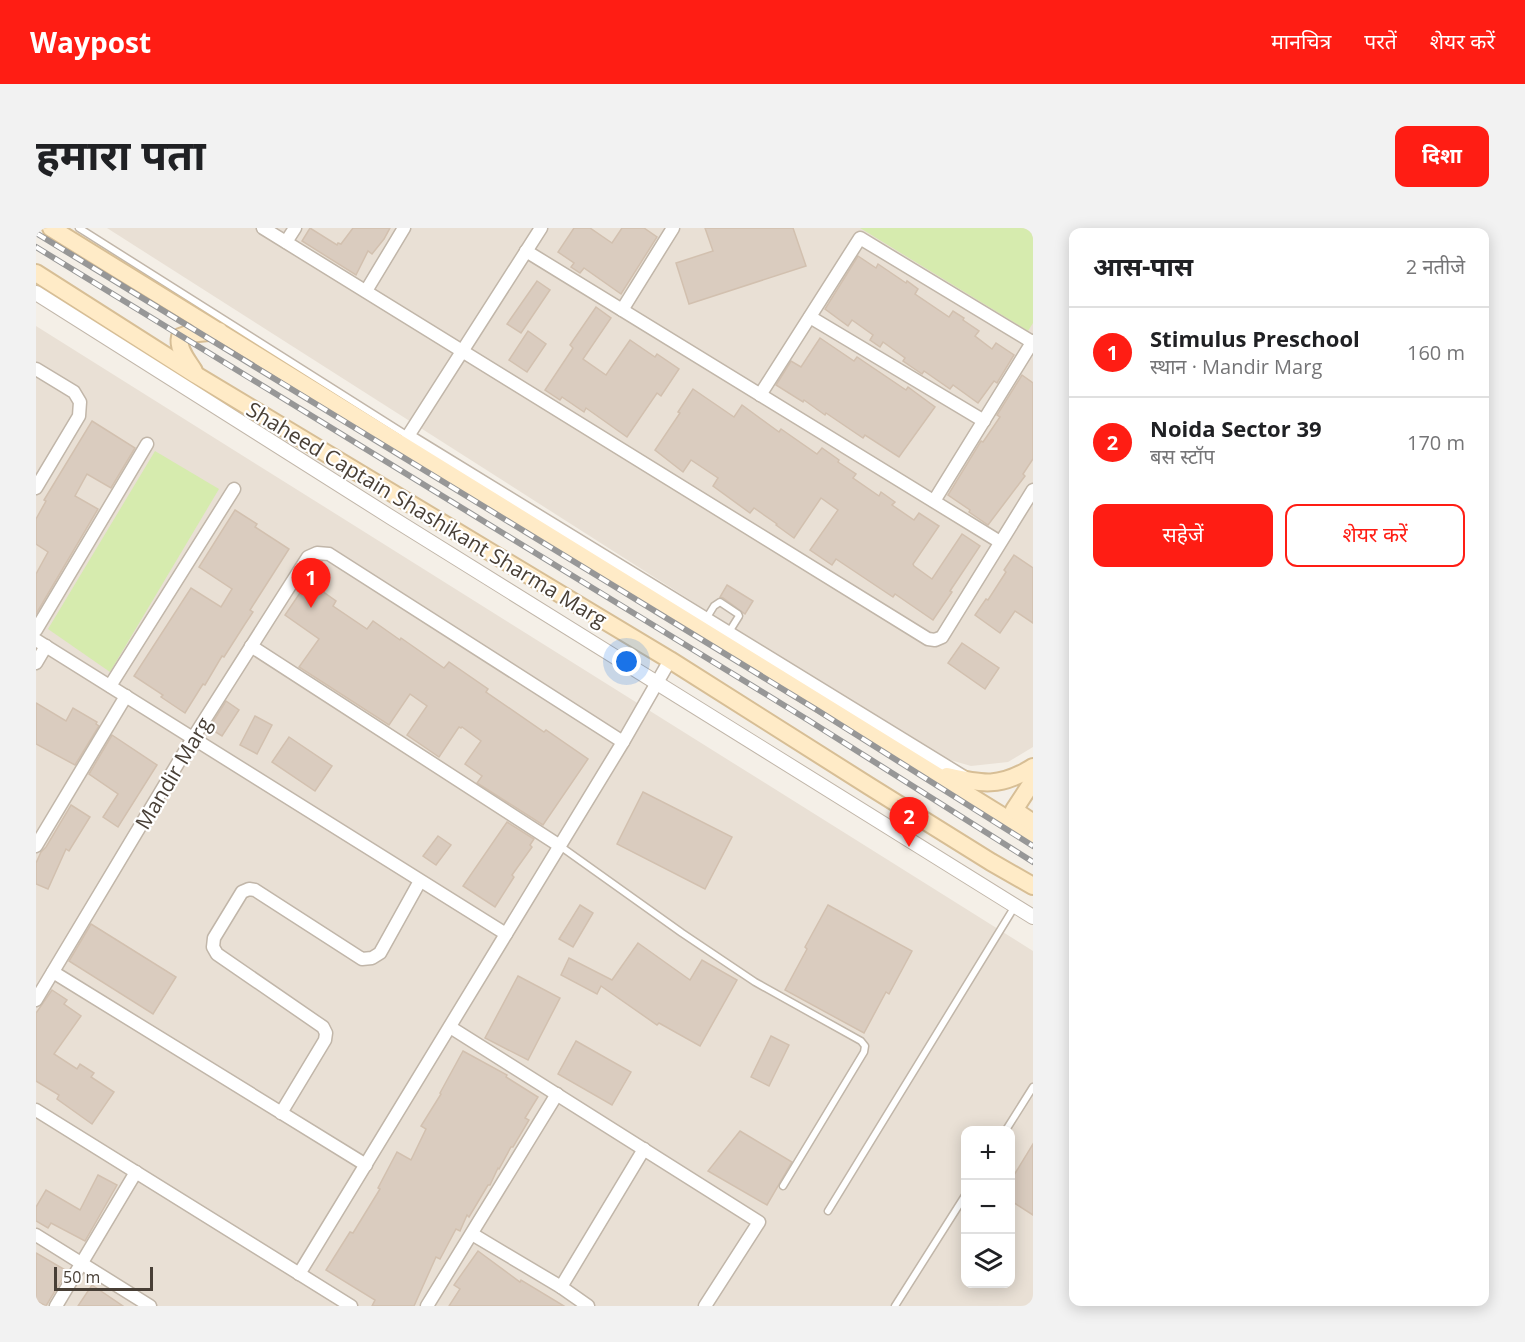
<!DOCTYPE html>
<html lang="hi">
<head>
<meta charset="utf-8">
<style>
	:root { --surface:#fff; --page:#f2f2f2; --text:#202124; --muted:#757577; --line:#e0e0e0; --accent:#ff1d14 }
	body { margin:0; font-family:"Open Sans","Noto Sans Devanagari",sans-serif; background:var(--page); color:var(--text) }
	.controls { position:absolute; right:18px; bottom:18px; display:grid; overflow:hidden; border-radius:12px; box-shadow:0 3px 15px #0003 }
	.controls button { width:54px; height:54px; display:grid; place-items:center; padding:0; border:0; border-bottom:2px solid var(--line); background:var(--surface); color:var(--text); font:30px sans-serif }
	.scale { position:absolute; left:18px; bottom:15px; width:99px; box-sizing:border-box; padding-left:6px; border:3px solid #483f36; border-top:0; font-size:16px; line-height:21px; white-space:nowrap; color:#483f36; -webkit-text-stroke:4px #fff; paint-order:stroke }
	.you { position:absolute; left:591px; top:434px; width:21px; height:21px; margin:-15px; border:4px solid #fff; border-radius:50%; background:#1a73e8; box-shadow:0 0 0 9px #1a73e833 }
	.badge { display:grid; place-items:center; width:39px; height:39px; border-radius:50%; background:var(--accent); color:#fff; font-size:20px; font-weight:700 }
	.pin { position:absolute; translate:-50% -50px; filter:drop-shadow(0 2px 3px #0008) }
	.pin::after { content:''; position:absolute; top:32px; width:21px; height:18px; background:inherit; clip-path:polygon(0 0,100% 0,50% 100%) }
	.list { margin:0; padding:0; list-style:none }
	h2 { display:flex; justify-content:space-between; align-items:center; height:78px; margin:0; padding:0 24px; font-size:26px }
	h2 small { font-size:20px; font-weight:400; color:var(--muted) }
	.list li { display:grid; grid-template-columns:39px 1fr auto; gap:18px; align-items:center; box-sizing:border-box; height:90px; padding:0 24px; border-top:2px solid var(--line) }
	.list b { display:block; font-size:22px; white-space:nowrap }
	.list p { margin:0; font-size:20px; white-space:nowrap; color:var(--muted) }
	.list em { font-size:20px; font-style:normal; color:var(--muted) }
	.actions { display:flex; gap:12px; padding:18px 24px }
	.actions a { flex:1; padding:14px 0; border:2px solid var(--accent); border-radius:12px; text-align:center; font-size:21px; color:var(--accent) }
	.actions .main { background:var(--accent); color:#fff }
	.icon { flex:none; width:33px; height:33px; fill:none; stroke:currentColor; stroke-width:2; stroke-linecap:round; stroke-linejoin:round }
	.map { position:relative; flex:none; width:997px; height:1078px; overflow:hidden; border-radius:12px }
	header { display:flex; align-items:center; gap:36px; box-sizing:border-box; height:84px; padding:0 30px; background:var(--accent); color:#fff }
	header strong { font-size:28px }
	nav { display:flex; gap:33px; margin-inline-start:auto; font-size:21px }
	.intro { display:flex; align-items:center; justify-content:space-between; box-sizing:border-box; height:144px; padding:0 36px }
	h1 { margin:0; font-size:42px }
	.button { padding:15px 27px; border-radius:12px; background:var(--accent); color:#fff; font-size:21px; font-weight:700 }
	main { display:flex; gap:36px; padding:0 36px }
	aside { flex:1; background:var(--surface); border-radius:12px; box-shadow:0 3px 15px #0003 }
	.map>svg:first-child { display:block }
	.residential { fill:#e9e0d5; fill-rule:evenodd }
	.green { fill:#d6ebae }
	.building { fill:#daccbf; stroke:#d2c0af; stroke-width:1.5 }
	.lines { fill:none; stroke-linecap:round; stroke-linejoin:round }
	.service-casing { stroke:#c1b6a9; stroke-width:9 }
	.minor-casing { stroke:#c1b6a9; stroke-width:15 }
	.tertiary-casing { stroke:#c1b6a9; stroke-width:16 }
	.secondary-casing { stroke:#d7be95; stroke-width:20 }
	.service { stroke:#fff; stroke-width:6 }
	.minor { stroke:#fff; stroke-width:12 }
	.tertiary { stroke:#fff; stroke-width:14 }
	.secondary { stroke:#ffebc7; stroke-width:16 }
	.rail-casing { stroke:#979797; stroke-width:6 }
	.rail { stroke:#fff; stroke-width:4; stroke-dasharray:11; stroke-linecap:butt }
	.labels { text-anchor:middle; dominant-baseline:central; stroke-width:4.5; stroke-linejoin:round; paint-order:stroke }
	.street-label { font-size:21px; fill:#483f36; stroke:#fff }
</style>
</head>
<body>
<header>
<strong>Waypost</strong>
<nav><a>मानचित्र</a><a>परतें</a><a>शेयर करें</a></nav>
</header>
<div class="intro"><h1>हमारा पता</h1><a class="button">दिशा</a></div>
<main>
<div class="map">
<svg width="997" height="1078" viewBox="0 0 997 1078">
	<rect width="100%" height="100%" fill="#f4efe7"/>
	<g class="residential">
		<polygon points="71,0 997,0 997,519 972,534 935,538 897,527"/>
		<path d="M 0,98 L 997,723 L 997,1078 L 0,1078 ZM 930,902 L 974,902 L 974,1056 L 930,1056 Z"/>
	</g>
	<g class="green">
		<polygon points="824,0 997,0 997,95 992,103"/>
		<polygon points="119,223 183,261 74,444 12,401"/>
	</g>
	<g class="building">
		<polygon points="274,0 301,17 302,15 305,16 317,0 354,0 348,11 336,26 332,23 320,47 266,13"/>
		<polygon points="538,0 554,0 576,15 586,0 608,0 621,9 585,66 548,40 544,45 535,39 538,35 522,24"/>
		<polygon points="669,0 757,0 770,38 653,76 640,35 677,23"/>
		<polygon points="822,28 840,40 842,36 870,55 871,53 882,61 879,66 913,89 917,83 928,90 927,92 943,103 939,108 956,121 960,115 978,127 961,155 958,153 942,175 917,157 914,161 888,143 886,146 867,133 869,130 847,114 844,119 834,112 837,107 816,92 812,98 789,81"/>
		<polygon points="501,53 514,62 485,105 471,96"/>
		<polygon points="560,79 575,90 547,131 570,147 594,112 619,129 621,126 643,141 625,168 621,165 591,209 550,180 548,184 526,169 524,172 509,162 537,120 534,117"/>
		<polygon points="492,103 510,116 491,144 473,132"/>
		<polygon points="784,110 818,133 821,129 870,162 872,159 899,179 863,229 829,207 827,210 790,185 789,187 768,172 767,174 740,157 755,133 765,139"/>
		<polygon points="986,147 997,155 997,231 987,246 989,248 952,297 933,284 934,282 912,267 945,213 947,214 964,189 961,187"/>
		<polygon points="657,161 698,189 706,177 743,204 745,201 781,226 786,220 803,232 802,234 820,246 817,250 843,268 845,264 859,274 856,277 878,292 883,285 903,298 877,336 878,338 896,351 926,306 944,318 914,363 916,364 897,392 859,366 857,369 800,331 796,337 774,322 802,282 785,270 758,310 740,297 741,296 718,280 714,285 677,258 682,250 655,232 647,244 619,222 644,185 642,184"/>
		<polygon points="56,193 99,220 75,260 51,246 39,268 62,281 0,386 0,346 12,324 0,316 0,291 10,273 8,272"/>
		<polygon points="199,282 221,296 219,299 253,321 214,382 217,384 209,396 188,429 186,428 169,457 167,456 149,485 125,469 127,467 98,448 155,360 185,379 196,361 163,339"/>
		<polygon points="978,327 997,340 997,395 979,383 964,405 939,387 950,371 952,372 970,344 968,342"/>
		<polygon points="272,353 300,373 297,378 331,401 337,393 364,412 365,410 408,440 413,434 452,461 450,464 508,504 510,502 552,531 507,597 441,555 446,548 429,536 445,513 426,499 425,500 423,499 403,529 371,507 391,478 374,466 353,497 263,439 283,411 249,387"/>
		<polygon points="691,357 717,373 709,386 687,370 684,369"/>
		<polygon points="926,415 963,440 949,461 912,435"/>
		<polygon points="190,473 203,482 186,508 173,500"/>
		<polygon points="0,475 30,493 37,480 61,494 60,496 63,498 39,537 0,516"/>
		<polygon points="219,488 236,497 221,526 204,517"/>
		<polygon points="76,507 121,537 82,599 67,589 82,566 53,546"/>
		<polygon points="253,509 296,538 279,563 236,534"/>
		<polygon points="607,564 696,609 669,661 581,616"/>
		<polygon points="35,577 54,589 33,623 30,621 12,661 0,656 0,635 5,624 10,619"/>
		<polygon points="471,594 498,611 494,617 496,619 476,647 478,649 459,679 427,658"/>
		<polygon points="402,608 415,617 400,637 387,628"/>
		<polygon points="544,677 557,685 537,719 523,711"/>
		<polygon points="792,677 876,723 853,766 850,764 828,805 749,762 771,721 769,719"/>
		<polygon points="55,696 140,749 117,786 33,733"/>
		<polygon points="602,715 654,752 666,732 701,752 664,818 623,795 621,797 565,758 561,766 525,747 533,730 576,752"/>
		<polygon points="482,748 524,770 492,832 449,810"/>
		<polygon points="16,762 31,772 28,776 45,788 18,826 41,841 44,836 58,845 55,849 78,864 56,896 21,871 23,867 0,853 0,785"/>
		<polygon points="735,808 753,817 733,858 715,849"/>
		<polygon points="540,813 595,844 576,877 522,846"/>
		<polygon points="427,823 471,847 470,849 502,869 489,890 493,892 477,919 475,919 463,941 462,940 454,957 452,957 433,989 431,987 424,1003 420,1001 404,1031 400,1029 378,1078 336,1078 339,1072 290,1042 314,1004 317,1005 344,961 342,960 361,924 375,932 390,901 385,898 405,866 404,865"/>
		<polygon points="704,903 756,934 731,977 672,943"/>
		<polygon points="997,916 997,987 975,973 975,952"/>
		<polygon points="62,947 81,957 49,1013 15,995 12,1000 0,993 0,979 10,962 44,982"/>
		<polygon points="442,1023 484,1054 485,1052 528,1078 413,1078 424,1061 418,1057"/>
		<polygon points="0,1025 31,1043 10,1078 0,1073"/>
		<polygon points="56,1057 87,1078 42,1078"/>
	</g>
	<g class="lines">
		<g class="service-casing">
			<g id="service">
				<polyline points="43,0 372,208"/>
				<polyline points="670,391 678,378 684,374 702,386 703,388 693,404"/>
				<polyline points="524,618 646,705 719,754 825,813 829,818 828,824 747,958"/>
				<polyline points="970,902 997,859"/>
				<polyline points="792,983 979,678"/>
				<polyline points="859,1078 930,966"/>
			</g>
		</g>
		<g class="minor-casing">
			<g id="minor">
				<polyline points="227,0 892,411 899,412 906,409 997,262"/>
				<polyline points="505,0 372,208 928,549"/>
				<polyline points="250,14 259,0"/>
				<polyline points="490,23 964,314"/>
				<polyline points="330,63 368,0"/>
				<polyline points="586,82 637,0"/>
				<polyline points="774,89 948,193"/>
				<polyline points="0,141 38,164 44,174 43,188 0,260"/>
				<polyline points="724,167 824,10 996,114"/>
				<polyline points="898,273 997,113"/>
				<polyline points="0,402 111,216"/>
				<polyline points="0,412 470,706"/>
				<polyline points="215,418 524,618"/>
				<polyline points="0,435 10,418"/>
				<polyline points="74,458 198,261"/>
				<polyline points="0,618 90,468"/>
				<polyline points="17,744 330,937"/>
				<polyline points="0,772 157,510 272,329 281,325 293,326 587,514"/>
				<polyline points="414,799 723,994 669,1078"/>
				<polyline points="0,882 315,1078"/>
				<polyline points="245,885 289,812 290,805 287,799 181,726 177,719 178,710 206,664 213,661 219,662 326,731 336,730 344,725 384,653"/>
				<polyline points="436,1006 525,1059 552,1078"/>
				<polyline points="0,1007 114,1078"/>
				<polyline points="263,1046 587,514 634,432"/>
				<polyline points="525,1059 608,921"/>
				<polyline points="20,1078 100,944"/>
				<polyline points="391,1078 521,866"/>
			</g>
		</g>
		<g class="tertiary-casing">
			<polyline id="tertiary" points="0,65 356,290 997,689"/>
		</g>
		<g class="secondary-casing">
			<g id="secondary">
				<polyline points="15,0 997,607"/>
				<polyline points="0,45 160,147 634,432 833,558 955,634 997,658"/>
				<path d="M 158,143 C 152,133 141,121 144,109 L 152,106 L 183,103"/>
				<path d="M 911,548 C 946,556 964,560 997,539"/>
				<polyline points="996,594 978,582 997,553"/>
			</g>
		</g>
		<use href="#service" class="service"/>
		<use href="#minor" class="minor"/>
		<use href="#tertiary" class="tertiary"/>
		<use href="#secondary" class="secondary"/>
		<g class="rail-casing">
			<g id="rail">
				<polyline points="0,5 781,482 997,618"/>
				<polyline points="0,19 772,492 997,634"/>
			</g>
		</g>
		<use href="#rail" class="rail"/>
	</g>
	<g class="labels">
		<g class="street-label">
			<text transform="translate(391 286) rotate(31)">Shaheed Captain Shashikant Sharma Marg</text>
			<text transform="translate(137 545) rotate(-59)">Mandir Marg</text>
		</g>
	</g>
</svg>
<div class="controls">
<button>+</button>
<button>−</button>
<button><svg class="icon" aria-label="layers" viewBox="0 0 24 24"><path d="M12 4l9 5-9 5-9-5zM3 14l9 5 9-5"/></svg></button>
</div>
<div class="scale">50 m</div>
<div class="you"></div>
<div class="pin badge" style="left:275px;top:380px">1</div>
<div class="pin badge" style="left:873px;top:619px">2</div>
</div>
<aside>
<h2>आस-पास<small>2 नतीजे</small></h2>
<ul class="list">
<li><span class="badge">1</span><div><b>Stimulus Preschool</b><p>स्थान · Mandir Marg</p></div><em>160 m</em></li>
<li><span class="badge">2</span><div><b>Noida Sector 39</b><p>बस स्टॉप</p></div><em>170 m</em></li>
</ul>
<div class="actions"><a class="main">सहेजें</a><a>शेयर करें</a></div>
</aside>
</main>
</body>
</html>
